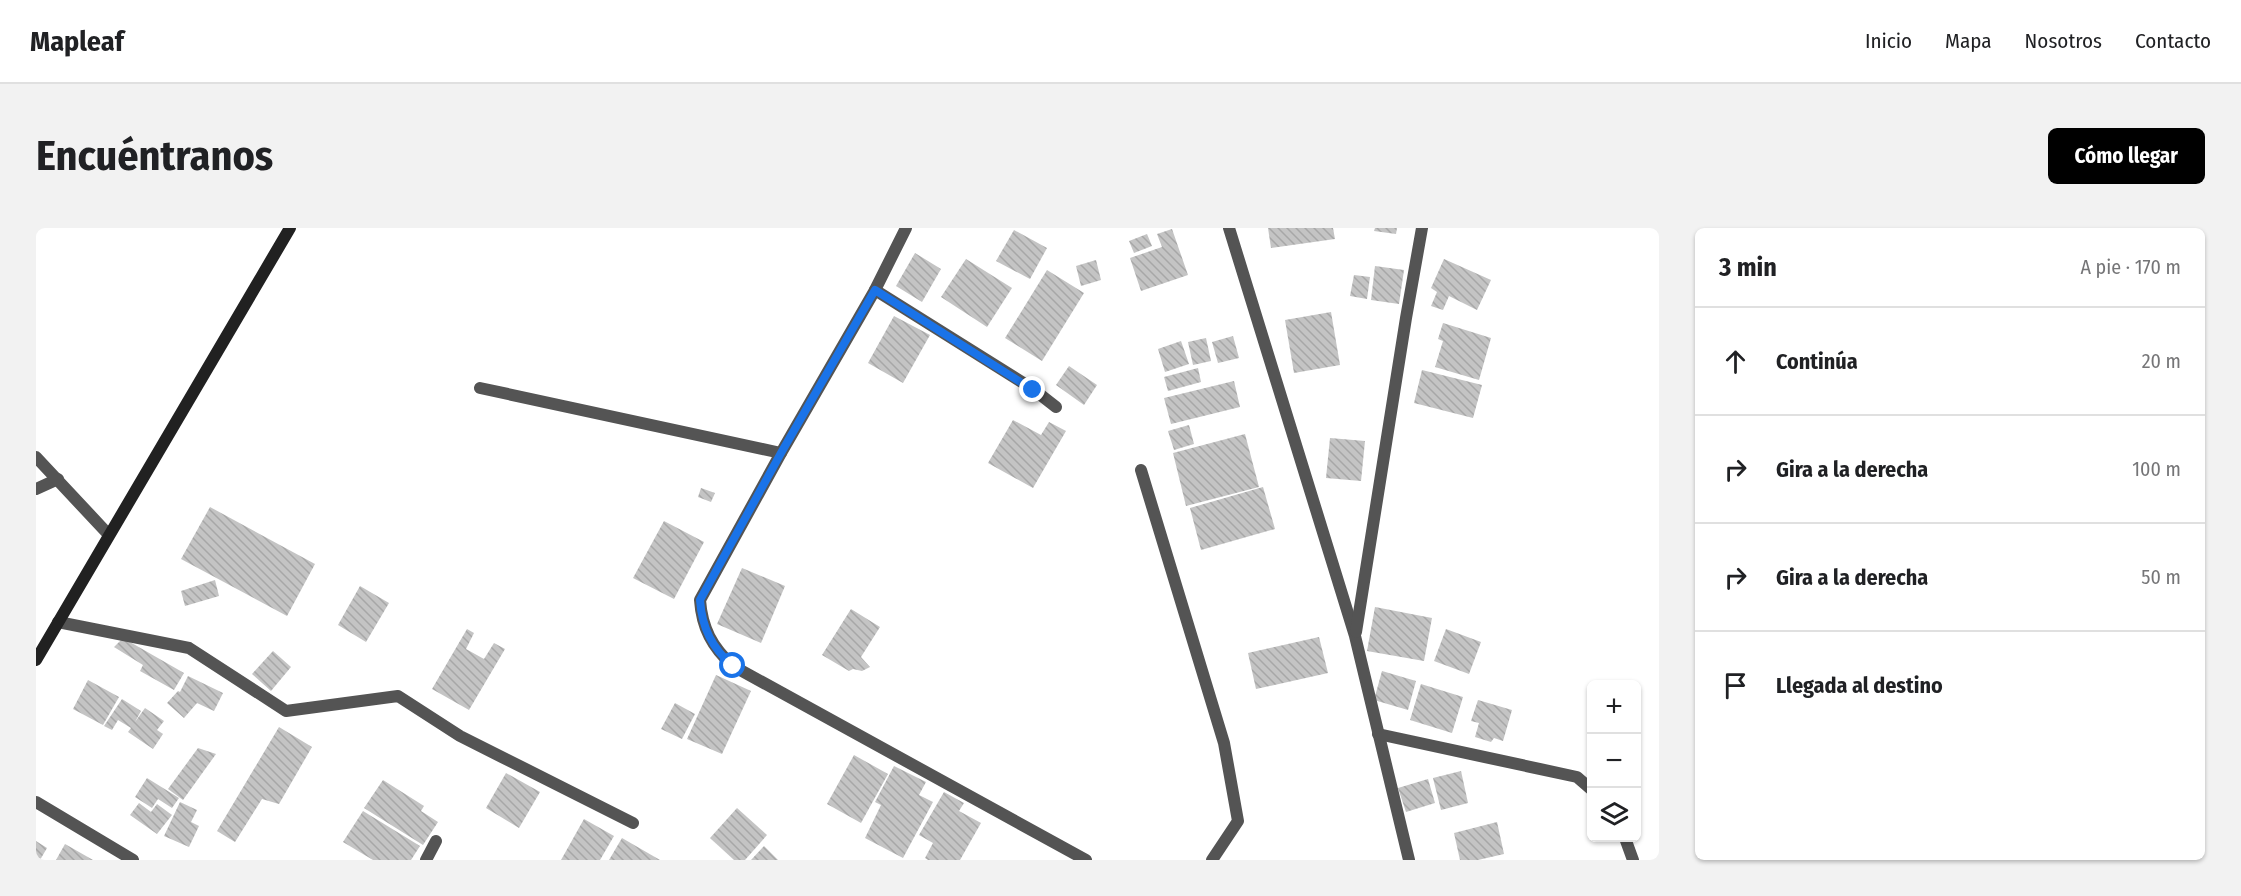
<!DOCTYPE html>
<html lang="es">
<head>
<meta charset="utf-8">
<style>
	:root { --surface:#fff; --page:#f2f2f2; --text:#202124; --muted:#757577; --line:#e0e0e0; --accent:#000 }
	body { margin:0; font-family:"Fira Sans Condensed",sans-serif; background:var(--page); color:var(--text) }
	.controls { position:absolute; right:18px; bottom:18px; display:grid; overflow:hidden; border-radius:9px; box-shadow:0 2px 4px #0004 }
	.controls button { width:54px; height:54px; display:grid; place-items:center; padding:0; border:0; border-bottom:2px solid var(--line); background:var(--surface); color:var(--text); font:30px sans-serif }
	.stop { position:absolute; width:18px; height:18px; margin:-14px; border:4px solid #1a73e8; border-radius:50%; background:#fff }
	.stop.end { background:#1a73e8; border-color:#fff; box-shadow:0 2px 6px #0008 }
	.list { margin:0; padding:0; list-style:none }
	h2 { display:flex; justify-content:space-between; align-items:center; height:78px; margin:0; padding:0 24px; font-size:26px }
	h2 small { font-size:20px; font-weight:400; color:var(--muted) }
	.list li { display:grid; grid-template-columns:39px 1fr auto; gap:18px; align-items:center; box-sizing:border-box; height:108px; padding:0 24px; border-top:2px solid var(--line) }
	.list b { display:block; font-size:22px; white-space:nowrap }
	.list em { font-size:20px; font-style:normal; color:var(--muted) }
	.icon { flex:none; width:33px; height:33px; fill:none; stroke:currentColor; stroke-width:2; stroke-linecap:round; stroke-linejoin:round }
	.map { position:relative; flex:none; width:1623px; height:632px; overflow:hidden; border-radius:9px }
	header { display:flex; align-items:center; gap:36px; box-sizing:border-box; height:84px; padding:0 30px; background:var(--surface); border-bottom:2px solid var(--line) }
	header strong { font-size:28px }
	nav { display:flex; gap:33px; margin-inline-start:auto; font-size:21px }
	.intro { display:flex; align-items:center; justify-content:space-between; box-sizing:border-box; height:144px; padding:0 36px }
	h1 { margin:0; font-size:42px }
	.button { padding:15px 27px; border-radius:9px; background:var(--accent); color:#fff; font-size:21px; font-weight:700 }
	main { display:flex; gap:36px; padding:0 36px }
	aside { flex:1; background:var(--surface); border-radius:9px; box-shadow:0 2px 4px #0004 }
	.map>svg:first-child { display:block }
	.building { fill:url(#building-back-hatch) }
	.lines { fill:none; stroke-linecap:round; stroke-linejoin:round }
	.service { stroke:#545454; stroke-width:12 }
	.minor { stroke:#545454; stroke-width:12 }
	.secondary { stroke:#212121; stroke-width:12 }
	.route { stroke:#1a73e8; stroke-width:8 }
</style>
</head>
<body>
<header>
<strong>Mapleaf</strong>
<nav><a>Inicio</a><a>Mapa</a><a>Nosotros</a><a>Contacto</a></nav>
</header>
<div class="intro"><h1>Encuéntranos</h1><a class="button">Cómo llegar</a></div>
<main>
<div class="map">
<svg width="1623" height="632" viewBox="0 0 1623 632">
	<defs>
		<pattern id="building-back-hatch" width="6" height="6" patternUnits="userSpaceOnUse" patternTransform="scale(1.5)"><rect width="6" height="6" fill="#c4c4c4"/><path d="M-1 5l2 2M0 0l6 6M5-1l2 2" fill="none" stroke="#a7a7a7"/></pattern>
	</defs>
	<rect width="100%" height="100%" fill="#fff"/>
	<g class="building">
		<polygon points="1232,0 1297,0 1299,11 1235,20"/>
		<polygon points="1339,0 1361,0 1360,6 1338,3"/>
		<polygon points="1136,1 1152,47 1105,63 1094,30 1126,19 1121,6"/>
		<polygon points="978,2 1011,20 994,51 960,33"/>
		<polygon points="1111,6 1116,18 1098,25 1093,13"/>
		<polygon points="879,25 905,41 886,74 860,58"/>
		<polygon points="930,31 976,60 951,99 905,69"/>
		<polygon points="1408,31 1455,52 1441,82 1413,68 1407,82 1395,78 1401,64 1395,60"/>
		<polygon points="1060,32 1065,52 1045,58 1040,38"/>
		<polygon points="1339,38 1368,42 1363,76 1335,72"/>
		<polygon points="1011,42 1048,65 1006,133 969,110"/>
		<polygon points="1318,47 1334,49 1331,71 1314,68"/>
		<polygon points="1295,84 1304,137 1258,145 1249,92"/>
		<polygon points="858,88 894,107 867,155 832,135"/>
		<polygon points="1407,95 1455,110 1443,152 1399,139 1407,113 1402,111"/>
		<polygon points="1197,108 1203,130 1182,135 1176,114"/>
		<polygon points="1170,110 1175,133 1157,137 1152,114"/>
		<polygon points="1145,113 1153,136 1129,144 1122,121"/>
		<polygon points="1033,138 1061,157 1048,177 1020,157"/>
		<polygon points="1162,140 1165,154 1132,163 1128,149"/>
		<polygon points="1386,142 1446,157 1437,190 1378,175"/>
		<polygon points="1198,153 1204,179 1135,196 1128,170"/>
		<polygon points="977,192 1005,207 1013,194 1030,203 997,260 952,235"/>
		<polygon points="1153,197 1158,216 1138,222 1132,203"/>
		<polygon points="1209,206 1223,259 1150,278 1137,225"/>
		<polygon points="1294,210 1329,213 1325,253 1290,250"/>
		<polygon points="1227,259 1239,301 1165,322 1154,280"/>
		<polygon points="665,260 679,265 675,274 662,269"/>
		<polygon points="174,279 279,336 251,388 145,331"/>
		<polygon points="628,293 668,314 638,371 597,350"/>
		<polygon points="706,340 749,358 725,415 681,396"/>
		<polygon points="179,352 183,368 149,378 145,363"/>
		<polygon points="324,358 353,375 330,414 302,397"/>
		<polygon points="1339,379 1396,390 1388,433 1331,423"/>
		<polygon points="815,381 844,399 825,429 834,439 826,443 817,441 813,443 786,427"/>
		<polygon points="431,401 438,405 430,421 448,431 458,415 469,421 433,482 396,461"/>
		<polygon points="1410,401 1445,414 1433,446 1398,433"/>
		<polygon points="1283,409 1292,445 1220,461 1212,425"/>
		<polygon points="87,410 148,445 138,462 104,443 107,437 78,419"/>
		<polygon points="237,423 255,439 235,463 216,446"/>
		<polygon points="1346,443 1380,453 1372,482 1338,472"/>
		<polygon points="680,447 715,463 686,526 651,511"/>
		<polygon points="152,448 187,465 178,483 161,475 148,490 131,475 142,463 144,464"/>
		<polygon points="52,452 83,469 67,497 37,481"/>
		<polygon points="1385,456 1427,469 1416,505 1374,492"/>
		<polygon points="86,471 105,483 99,494 109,480 128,493 121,502 127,506 117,521 92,504 95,500 82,492 76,502 68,498"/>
		<polygon points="1442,472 1476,482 1467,513 1458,510 1455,514 1439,509 1443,495 1435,493"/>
		<polygon points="639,475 659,486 646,511 625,501"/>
		<polygon points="243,499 276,519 243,576 226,571 199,614 181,603"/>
		<polygon points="162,520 180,526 147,572 132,561"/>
		<polygon points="818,527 852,546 825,595 791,576"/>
		<polygon points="858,538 890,554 883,567 897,574 867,630 829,610 845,577 839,574"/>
		<polygon points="1425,543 1432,575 1405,582 1397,550"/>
		<polygon points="470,545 504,564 483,600 450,580"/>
		<polygon points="111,550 143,570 136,580 122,571 116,580 99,569"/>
		<polygon points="1392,551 1399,575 1370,584 1362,560"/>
		<polygon points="347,552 388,578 385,583 402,594 387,617 328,580"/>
		<polygon points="908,564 928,575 923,583 945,595 924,632 892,632 889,630 897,615 883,607"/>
		<polygon points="144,574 161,582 155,594 163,598 153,619 128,608"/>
		<polygon points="103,575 115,584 121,576 136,587 121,606 94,587"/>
		<polygon points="701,580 731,607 709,632 698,632 674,610"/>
		<polygon points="327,583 384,618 375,632 337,632 307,614"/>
		<polygon points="548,591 578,608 564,632 525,632"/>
		<polygon points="1461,594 1468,626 1442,632 1424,632 1418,605"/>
		<polygon points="586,610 624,632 573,632"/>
		<polygon points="0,613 11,620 4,632 0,632"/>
		<polygon points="29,616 57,632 20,632"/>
		<polygon points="728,618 742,632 715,632"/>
	</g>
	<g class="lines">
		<g class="service">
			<polyline points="444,160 745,225"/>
			<polyline points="0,261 22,251"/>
			<polyline points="22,394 153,420 250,483 362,468 424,508 597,595"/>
			<polyline points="390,632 400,613"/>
		</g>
		<g class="minor">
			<polyline points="1193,0 1319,408 1373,632"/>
			<polyline points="839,62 870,0"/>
			<path d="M 1020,179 L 997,161 L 839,62 L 745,225 L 664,372 C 666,400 676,419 697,438 L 1050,632"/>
			<polyline points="0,229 72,306"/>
			<polyline points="1105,242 1188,515 1202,593 1176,632"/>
			<polyline points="1320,404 1370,90 1386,0"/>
			<polyline points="1342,506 1541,549 1556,562"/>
			<polyline points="0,574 97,632"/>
			<polyline points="1589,610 1597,632"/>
		</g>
		<polyline class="secondary" points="0,432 254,0"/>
	</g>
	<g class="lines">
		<path class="route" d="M 697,438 C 676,420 666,400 664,372 L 745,225 L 839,62 L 997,162"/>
	</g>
</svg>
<div class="controls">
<button>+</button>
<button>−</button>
<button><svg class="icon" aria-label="layers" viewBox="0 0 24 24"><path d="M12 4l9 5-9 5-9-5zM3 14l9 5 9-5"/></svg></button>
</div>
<div class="stop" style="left:697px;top:438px"></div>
<div class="stop end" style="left:997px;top:162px"></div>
</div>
<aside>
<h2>3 min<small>A pie · 170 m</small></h2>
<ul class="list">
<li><svg class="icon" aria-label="ahead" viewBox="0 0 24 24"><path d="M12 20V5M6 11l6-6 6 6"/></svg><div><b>Continúa</b></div><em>20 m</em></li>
<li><svg class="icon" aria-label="right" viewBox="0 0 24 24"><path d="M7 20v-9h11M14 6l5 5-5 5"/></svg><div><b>Gira a la derecha</b></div><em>100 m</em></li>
<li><svg class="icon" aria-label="right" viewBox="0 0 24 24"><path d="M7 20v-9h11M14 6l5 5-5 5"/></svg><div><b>Gira a la derecha</b></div><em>50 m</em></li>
<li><svg class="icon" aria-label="arrive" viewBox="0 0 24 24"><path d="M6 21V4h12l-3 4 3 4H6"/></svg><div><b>Llegada al destino</b></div></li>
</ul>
</aside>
</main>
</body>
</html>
